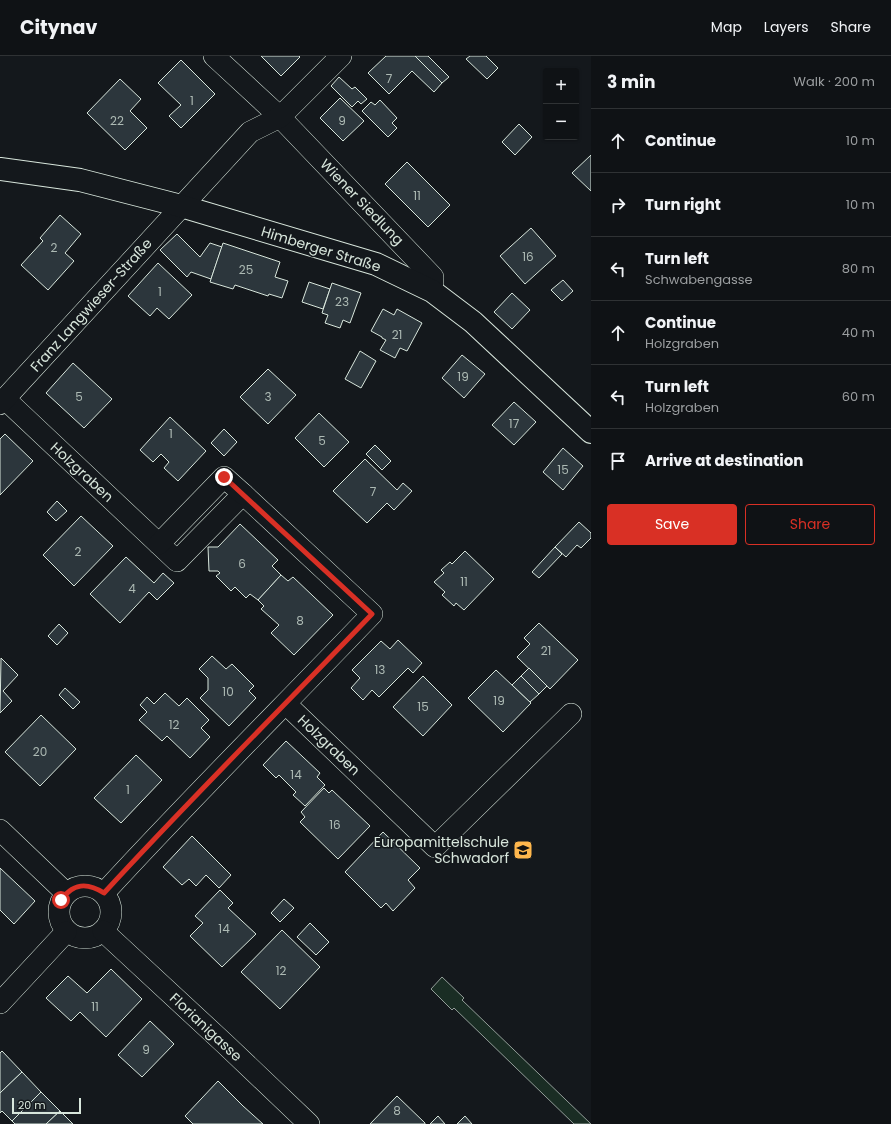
<!DOCTYPE html>
<html lang="en">
<head>
<meta charset="utf-8">
<style>
	:root { --surface:#0f1215; --page:#1d2022; --text:#f1f3f6; --muted:#9b9ea0; --line:#2f3234; --accent:#d93025 }
	body { margin:0; font-family:Poppins,sans-serif; background:var(--page); color:var(--text) }
	.controls { position:absolute; right:12px; top:12px; display:grid; overflow:hidden; border-radius:4px; box-shadow:0 1px 3px #0004 }
	.controls button { width:36px; height:36px; display:grid; place-items:center; padding:0; border:0; border-bottom:1px solid var(--line); background:var(--surface); color:var(--text); font:20px sans-serif }
	.scale { position:absolute; left:12px; bottom:10px; width:69px; box-sizing:border-box; padding-left:4px; border:2px solid #d8e6dc; border-top:0; font-size:11px; line-height:14px; white-space:nowrap; color:#d8e6dc; -webkit-text-stroke:3px #14181c; paint-order:stroke }
	.stop { position:absolute; width:12px; height:12px; margin:-9px; border:3px solid #d93025; border-radius:50%; background:#fff }
	.stop.end { background:#d93025; border-color:#fff; box-shadow:0 1px 4px #0008 }
	.list { margin:0; padding:0; list-style:none }
	h2 { display:flex; justify-content:space-between; align-items:center; height:52px; margin:0; padding:0 16px; font-size:17px }
	h2 small { font-size:13px; font-weight:400; color:var(--muted) }
	.list li { display:grid; grid-template-columns:26px 1fr auto; gap:12px; align-items:center; box-sizing:border-box; height:64px; padding:0 16px; border-top:1px solid var(--line) }
	.list b { display:block; font-size:15px; white-space:nowrap }
	.list p { margin:0; font-size:13px; white-space:nowrap; color:var(--muted) }
	.list em { font-size:13px; font-style:normal; color:var(--muted) }
	.actions { display:flex; gap:8px; padding:12px 16px }
	.actions a { flex:1; padding:9px 0; border:1px solid var(--accent); border-radius:4px; text-align:center; font-size:14px; color:var(--accent) }
	.actions .main { background:var(--accent); color:#fff }
	.icon { flex:none; width:22px; height:22px; fill:none; stroke:currentColor; stroke-width:2; stroke-linecap:round; stroke-linejoin:round }
	.map { position:relative; flex:none; width:591px; height:1068px; overflow:hidden }
	header { display:flex; align-items:center; gap:24px; box-sizing:border-box; height:56px; padding:0 20px; background:var(--surface); border-bottom:1px solid var(--line) }
	header strong { font-size:19px }
	nav { display:flex; gap:22px; margin-inline-start:auto; font-size:14px }
	main { display:flex }
	aside { flex:1; background:var(--surface) }
	.map>svg:first-child { display:block }
	.green { fill:#1a2d24; stroke:#939e99 }
	.building { fill:#2c363c; stroke:#d8e6dc }
	.lines { fill:none; stroke-linecap:round; stroke-linejoin:round }
	.minor-casing { stroke:#d8e6dc; stroke-width:22 }
	.secondary-casing { stroke:#d8e6dc; stroke-width:24 }
	.minor { stroke:#14181c; stroke-width:21 }
	.secondary { stroke:#14181c; stroke-width:22 }
	.route { stroke:#d93025; stroke-width:5 }
	.labels { text-anchor:middle; dominant-baseline:central; stroke-width:3; stroke-linejoin:round; paint-order:stroke }
	.number-label { font-size:12px; fill:#adbab4 }
	.street-label { font-size:14px; fill:#d8e6dc; stroke:#14181c }
	.poi-label { font-size:14px; fill:#d8e6dc; stroke:#14181c; text-anchor:end }
</style>
</head>
<body>
<header>
<strong>Citynav</strong>
<nav><a>Map</a><a>Layers</a><a>Share</a></nav>
</header>
<main>
<div class="map">
<svg width="591" height="1068" viewBox="0 0 591 1068">
	<rect width="100%" height="100%" fill="#14181c"/>
	<polygon class="green" points="442,921 464,942 462,944 591,1068 574,1068 454,952 452,954 431,933"/>
	<g class="building">
		<polygon points="261,0 299,0 300,1 281,20"/>
		<polygon points="386,0 415,0 442,27 434,36 412,15 389,38 368,17"/>
		<polygon points="415,0 428,0 449,21 442,27"/>
		<polygon points="470,0 486,0 498,12 487,23 466,3"/>
		<polygon points="181,4 215,38 181,72 169,60 181,49 158,27"/>
		<polygon points="339,21 352,33 355,31 367,43 361,48 358,45 352,51 331,30"/>
		<polygon points="120,23 141,43 130,55 147,72 125,94 87,57"/>
		<polygon points="340,42 364,65 343,85 320,62"/>
		<polygon points="380,44 397,62 392,67 397,72 388,81 362,55 371,46 375,49"/>
		<polygon points="519,68 532,81 515,99 502,86"/>
		<polygon points="591,99 591,135 572,117"/>
		<polygon points="407,106 450,149 428,171 385,128"/>
		<polygon points="60,159 81,178 65,197 74,205 48,234 21,209 43,185 40,182"/>
		<polygon points="531,172 556,200 525,228 500,200"/>
		<polygon points="177,178 200,201 210,187 222,191 211,223 191,216 187,221 160,194"/>
		<polygon points="223,187 280,206 275,221 288,225 282,242 269,238 268,240 235,229 233,233 210,226"/>
		<polygon points="158,207 192,239 169,263 157,252 150,260 128,240"/>
		<polygon points="563,224 573,235 562,245 551,234"/>
		<polygon points="309,226 330,233 323,253 302,246"/>
		<polygon points="332,227 361,237 350,267 343,264 340,272 325,267 328,259 322,257"/>
		<polygon points="512,237 530,254 512,273 494,256"/>
		<polygon points="383,253 394,259 397,253 422,267 407,295 400,292 395,302 380,294 386,284 382,282 382,281 371,275"/>
		<polygon points="360,295 376,305 361,332 345,323"/>
		<polygon points="462,299 485,318 464,342 442,322"/>
		<polygon points="73,307 112,343 84,372 46,337"/>
		<polygon points="268,313 296,339 268,368 240,341"/>
		<polygon points="514,346 536,366 514,389 492,369"/>
		<polygon points="319,357 349,386 324,411 295,382"/>
		<polygon points="170,361 206,395 178,425 164,412 169,406 161,398 153,406 140,394"/>
		<polygon points="224,373 237,386 224,400 211,387"/>
		<polygon points="5,378 33,405 0,439 0,383"/>
		<polygon points="375,389 391,405 382,414 366,398"/>
		<polygon points="563,392 583,410 563,434 543,416"/>
		<polygon points="365,403 397,434 403,427 412,435 394,454 387,447 367,467 333,435"/>
		<polygon points="57,445 67,455 56,465 47,456"/>
		<polygon points="81,460 113,490 74,530 43,499"/>
		<polygon points="579,466 591,477 591,482 581,492 577,489 566,501 555,491"/>
		<polygon points="240,468 278,504 272,510 281,519 258,544 250,538 246,542 235,531 231,535 216,520 220,517 218,515 209,515 208,491 218,491"/>
		<polygon points="555,491 562,498 539,522 532,516"/>
		<polygon points="465,495 494,523 464,554 456,547 454,550 442,539 445,536 434,526 444,517 441,514 450,506 452,508"/>
		<polygon points="126,501 154,527 163,517 174,527 157,544 149,536 120,567 90,538"/>
		<polygon points="281,519 288,525 293,521 333,559 294,599 271,577 279,569 261,553 264,550 258,544"/>
		<polygon points="539,567 578,604 550,633 517,601 530,588 524,582"/>
		<polygon points="59,568 68,577 57,589 48,580"/>
		<polygon points="398,584 422,607 413,617 408,612 379,641 372,634 363,644 351,632 360,622 352,614 381,585 390,593"/>
		<polygon points="212,600 226,613 232,608 254,630 249,635 256,642 229,670 200,642 208,634 208,622 199,613"/>
		<polygon points="1,602 18,619 3,635 12,645 0,657"/>
		<polygon points="529,612 547,630 539,638 521,620"/>
		<polygon points="496,614 531,647 503,676 468,642"/>
		<polygon points="423,620 452,649 423,680 393,651"/>
		<polygon points="521,620 539,638 530,646 512,629"/>
		<polygon points="65,632 80,646 73,653 59,639"/>
		<polygon points="165,637 179,650 187,642 209,664 201,672 210,681 190,702 167,680 162,685 139,664 147,656 140,649 147,641 154,648"/>
		<polygon points="41,659 76,693 40,730 5,696"/>
		<polygon points="286,685 320,717 317,721 325,729 305,750 293,739 296,736 279,719 276,722 263,709"/>
		<polygon points="136,699 162,724 121,767 94,742"/>
		<polygon points="324,732 329,737 332,734 370,770 338,803 300,766 305,761 301,756"/>
		<polygon points="383,776 420,812 408,824 415,832 393,855 386,847 381,852 345,816"/>
		<polygon points="192,780 231,819 219,832 206,819 196,830 189,823 182,829 163,811"/>
		<polygon points="0,812 35,845 14,868 0,854"/>
		<polygon points="220,834 233,847 228,852 256,878 222,911 190,880 203,867 195,860"/>
		<polygon points="284,843 294,852 280,866 271,857"/>
		<polygon points="310,867 329,886 316,899 297,881"/>
		<polygon points="282,874 320,911 280,953 241,916"/>
		<polygon points="111,913 142,943 106,981 80,956 71,965 46,942 68,920 87,937"/>
		<polygon points="150,965 174,988 142,1021 118,999"/>
		<polygon points="2,995 22,1016 0,1037 0,997"/>
		<polygon points="22,1016 41,1036 12,1065 2,1055 0,1057 0,1037"/>
		<polygon points="218,1025 243,1050 263,1068 193,1068 185,1060"/>
		<polygon points="41,1036 60,1055 46,1068 15,1068 12,1065"/>
		<polygon points="397,1040 425,1067 425,1068 370,1068"/>
		<polygon points="60,1055 73,1068 46,1068"/>
		<polygon points="438,1060 445,1068 430,1068"/>
		<polygon points="465,1060 472,1068 457,1068"/>
	</g>
	<g class="lines">
		<g class="minor-casing">
			<g id="minor">
				<polyline points="214,0 280,61 433,221 432,235"/>
				<path d="M 5,343 L 177,505 L 243,438 L 372,558 C 283,651 191,742 104,837"/>
				<polyline points="0,348 250,76 280,61 341,0"/>
				<polyline points="159,488 224,421 243,438"/>
				<polyline points="286,648 435,791 571,658"/>
				<polyline points="0,774 66,837"/>
				<circle cx="85" cy="856" r="26"/>
				<polyline points="103,875 225,988 309,1068"/>
				<polyline points="0,947 66,876"/>
			</g>
		</g>
		<g class="secondary-casing">
			<polyline id="secondary" points="0,113 80,124 181,150 376,208 432,235 473,266 591,376"/>
		</g>
		<use href="#minor" class="minor"/>
		<use href="#secondary" class="secondary"/>
	</g>
	<g class="lines">
		<path class="route" d="M 61,844 C 73,827 87,826 104,837 C 191,742 283,651 372,558 L 224,421"/>
	</g>
	<defs>
		<g id="school-square" transform="scale(1)"><rect x="-9" y="-9" width="18" height="18" rx="4" fill="#ffb74d" stroke="#14181c"/><path d="M0-5L7-2L0 1L-7-2ZM-4 1L0 2.5L4 1V4Q0 6-4 4Z" fill="#111"/></g>
	</defs>
	<g fill-rule="evenodd">
		<use href="#school-square" x="523" y="794"/>
	</g>
	<g class="labels">
		<g class="number-label">
			<text x="389" y="22">7</text>
			<text x="192" y="44">1</text>
			<text x="117" y="64">22</text>
			<text x="342" y="64">9</text>
			<text x="417" y="139">11</text>
			<text x="54" y="191">2</text>
			<text x="528" y="200">16</text>
			<text x="246" y="213">25</text>
			<text x="160" y="235">1</text>
			<text x="342" y="245">23</text>
			<text x="397" y="278">21</text>
			<text x="463" y="320">19</text>
			<text x="79" y="340">5</text>
			<text x="268" y="340">3</text>
			<text x="514" y="367">17</text>
			<text x="171" y="377">1</text>
			<text x="322" y="384">5</text>
			<text x="563" y="413">15</text>
			<text x="373" y="435">7</text>
			<text x="78" y="495">2</text>
			<text x="242" y="507">6</text>
			<text x="464" y="525">11</text>
			<text x="132" y="532">4</text>
			<text x="300" y="564">8</text>
			<text x="546" y="594">21</text>
			<text x="380" y="613">13</text>
			<text x="228" y="635">10</text>
			<text x="499" y="644">19</text>
			<text x="423" y="650">15</text>
			<text x="174" y="668">12</text>
			<text x="40" y="695">20</text>
			<text x="296" y="718">14</text>
			<text x="128" y="733">1</text>
			<text x="335" y="768">16</text>
			<text x="224" y="872">14</text>
			<text x="281" y="914">12</text>
			<text x="95" y="950">11</text>
			<text x="146" y="993">9</text>
			<text x="397" y="1054">8</text>
		</g>
		<g class="street-label">
			<text transform="translate(362 146) rotate(46)">Wiener Siedlung</text>
			<text transform="translate(321 193) rotate(17)">Himberger Straße</text>
			<text transform="translate(91 249) rotate(-48)">Franz Langwieser-Straße</text>
			<text transform="translate(82 416) rotate(43)">Holzgraben</text>
			<text transform="translate(329 689) rotate(44)">Holzgraben</text>
			<text transform="translate(206 971) rotate(43)">Florianigasse</text>
		</g>
		<g class="poi-label">
			<text x="509" y="786">Europamittelschule<tspan x="509" dy="16">Schwadorf</tspan></text>
		</g>
	</g>
</svg>
<div class="controls">
<button>+</button>
<button>−</button>
</div>
<div class="scale">20 m</div>
<div class="stop" style="left:61px;top:844px"></div>
<div class="stop end" style="left:224px;top:421px"></div>
</div>
<aside>
<h2>3 min<small>Walk · 200 m</small></h2>
<ul class="list">
<li><svg class="icon" aria-label="ahead" viewBox="0 0 24 24"><path d="M12 20V5M6 11l6-6 6 6"/></svg><div><b>Continue</b></div><em>10 m</em></li>
<li><svg class="icon" aria-label="right" viewBox="0 0 24 24"><path d="M7 20v-9h11M14 6l5 5-5 5"/></svg><div><b>Turn right</b></div><em>10 m</em></li>
<li><svg class="icon" aria-label="left" viewBox="0 0 24 24"><path d="M17 20v-9H6M10 6l-5 5 5 5"/></svg><div><b>Turn left</b><p>Schwabengasse</p></div><em>80 m</em></li>
<li><svg class="icon" aria-label="ahead" viewBox="0 0 24 24"><path d="M12 20V5M6 11l6-6 6 6"/></svg><div><b>Continue</b><p>Holzgraben</p></div><em>40 m</em></li>
<li><svg class="icon" aria-label="left" viewBox="0 0 24 24"><path d="M17 20v-9H6M10 6l-5 5 5 5"/></svg><div><b>Turn left</b><p>Holzgraben</p></div><em>60 m</em></li>
<li><svg class="icon" aria-label="arrive" viewBox="0 0 24 24"><path d="M6 21V4h12l-3 4 3 4H6"/></svg><div><b>Arrive at destination</b></div></li>
</ul>
<div class="actions"><a class="main">Save</a><a>Share</a></div>
</aside>
</main>
</body>
</html>
